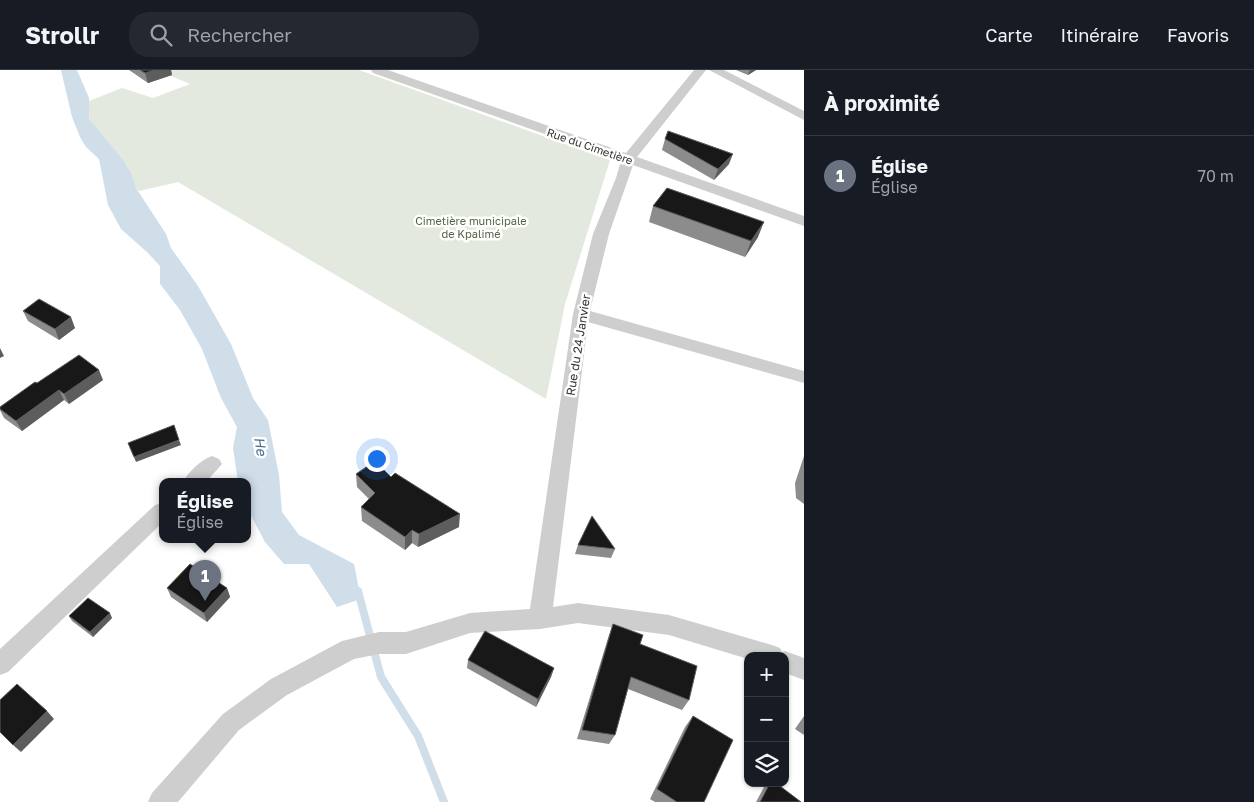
<!DOCTYPE html>
<html lang="fr">
<head>
<meta charset="utf-8">
<style>
	:root { --surface:#171b24; --page:#242831; --text:#f1f3f6; --muted:#9ea1a6; --line:#363941; --accent:#8c9099 }
	body { margin:0; font-family:"Golos Text",sans-serif; background:var(--page); color:var(--text) }
	.controls { position:absolute; right:15px; bottom:15px; display:grid; overflow:hidden; border-radius:10px; box-shadow:0 1px 4px #0004 }
	.controls button { width:45px; height:45px; display:grid; place-items:center; padding:0; border:0; border-bottom:1px solid var(--line); background:var(--surface); color:var(--text); font:25px sans-serif }
	.you { position:absolute; left:376px; top:388px; width:18px; height:18px; margin:-12px; border:4px solid #fff; border-radius:50%; background:#1a73e8; box-shadow:0 0 0 8px #1a73e833 }
	.badge { display:grid; place-items:center; width:32px; height:32px; border-radius:50%; background:var(--accent); color:#fff; font-size:16px; font-weight:700 }
	.pin { position:absolute; translate:-50% -41px; filter:drop-shadow(0 1px 2px #0008) }
	.pin::after { content:''; position:absolute; top:26px; width:18px; height:15px; background:inherit; clip-path:polygon(0 0,100% 0,50% 100%) }
	.popup { position:absolute; left:159px; top:408px; width:92px; height:65px; box-sizing:border-box; display:grid; place-content:center; border-radius:10px; background:var(--surface); filter:drop-shadow(0 1px 4px #0005); font-size:16px; white-space:nowrap; color:var(--muted) }
	.popup b { font-size:19px; color:var(--text) }
	.popup::after { content:''; position:absolute; left:50%; top:100%; margin-left:-10px; border:10px solid transparent; border-top-color:var(--surface) }
	.list { margin:0; padding:0; list-style:none }
	h2 { display:flex; justify-content:space-between; align-items:center; height:65px; margin:0; padding:0 20px; font-size:21px }
	h2 small { font-size:16px; font-weight:400; color:var(--muted) }
	.list li { display:grid; grid-template-columns:32px 1fr auto; gap:15px; align-items:center; box-sizing:border-box; height:80px; padding:0 20px; border-top:1px solid var(--line) }
	.list b { display:block; font-size:19px; white-space:nowrap }
	.list p { margin:0; font-size:16px; white-space:nowrap; color:var(--muted) }
	.list em { font-size:16px; font-style:normal; color:var(--muted) }
	.icon { flex:none; width:28px; height:28px; fill:none; stroke:currentColor; stroke-width:2; stroke-linecap:round; stroke-linejoin:round }
	.map { position:relative; flex:none; width:804px; height:732px; overflow:hidden }
	header { display:flex; align-items:center; gap:30px; box-sizing:border-box; height:70px; padding:0 25px; background:var(--surface); border-bottom:1px solid var(--line) }
	header strong { font-size:24px }
	nav { display:flex; gap:28px; margin-inline-start:auto; font-size:18px }
	.search { width:350px; height:45px; background:var(--page); display:flex; align-items:center; gap:12px; box-sizing:border-box; padding:0 18px; border-radius:20px; color:var(--muted); font-size:19px }
	main { display:flex }
	aside { flex:1; background:var(--surface) }
	.map>svg:first-child { display:block }
	.green { fill:#e3e9de }
	.water { fill:#cfdee9 }
	.lines { fill:none; stroke-linecap:round; stroke-linejoin:round }
	.stream { stroke:#cfdee9; stroke-width:8 }
	.minor { fill:#cecece; fill-rule:evenodd }
	.wall { fill:#8c8c8c }
	.shaded-wall { fill:#5d5d5d }
	.building { fill:#181818; stroke:#5d5d5d }
	.labels { text-anchor:middle; dominant-baseline:central; stroke-width:5; stroke-linejoin:round; paint-order:stroke }
	.far-street-label { font-size:11px; fill:#313131; stroke:#fff }
	.far-park-label { font-size:11px; fill:#526842; stroke:#fff }
	.street-label { font-size:12px; fill:#313131; stroke:#fff }
	.water-label { font-size:14px; font-style:italic; fill:#476d8b; stroke:#fff }
</style>
</head>
<body>
<header>
<strong>Strollr</strong>
<div class="search"><svg class="icon" aria-label="search" viewBox="0 0 24 24"><circle cx="10" cy="10" r="6"/><path d="M15 15l6 6"/></svg>Rechercher</div>
<nav><a>Carte</a><a>Itinéraire</a><a>Favoris</a></nav>
</header>
<main>
<div class="map">
<svg width="804" height="732" viewBox="0 0 804 732">
	<rect width="100%" height="100%" fill="#fff"/>
	<path class="green" d="M 157,0 L 359,0 L 610,90 L 565,234 L 546,329 L 178,112 L 139,121 C 132,115 131,101 125,93 C 115,78 98,66 90,50 C 87,45 88,38 89,31 L 122,18 L 153,28 L 190,14 Z"/>
	<polygon class="water" points="61,0 77,0 89,28 89,49 124,91 131,103 136,118 166,164 171,178 198,216 231,274 253,328 268,350 279,405 282,442 299,465 354,494 361,529 337,537 309,494 284,494 265,472 248,440 248,412 238,412 233,378 237,357 221,328 202,279 180,240 160,214 160,196 148,183 121,159 108,135 99,89 86,77 80,67 72,47"/>
	<g class="lines">
		<polyline class="stream" points="358,521 381,607 418,666 444,732"/>
		<g class="minor">
			<polygon points="371,0 388,0 626,83 694,0 706,0 637,87 804,146 804,156 633,95 609,164 590,241 804,301 804,313 588,252 553,537 578,533 669,545 772,575 780,578 782,582 785,581 804,588 804,610 785,603 785,586 748,586 748,589 669,565 578,553 540,559 470,563 406,584 379,584 354,589 287,625 239,660 178,732 148,732 152,723 223,644 271,609 342,571 379,562 406,562 470,543 530,539 573,244 593,164 616,108 621,91 373,3"/>
			<polygon points="709,0 724,0 804,41 804,50"/>
			<path d="M 212,386 L 219,389 L 222,394 L 206,412 L 183,412 C 188,402 201,390 212,386 Z"/>
			<polygon points="162,433 162,453 8,602 0,605 0,579 155,435"/>
		</g>
	</g>
	<g class="wall">
		<polygon points="129,0 171,0 172,5 148,13"/>
		<polygon points="736,0 756,0 748,5"/>
		<polygon points="665,69 729,94 714,110 662,80"/>
		<polygon points="653,136 758,167 745,187 649,152"/>
		<polygon points="23,241 75,258 59,270 28,251"/>
		<polygon points="103,310 69,334 64,330 22,361 4,348 0,340 0,337 37,313"/>
		<polygon points="804,386 804,434 796,428 795,413"/>
		<polygon points="356,404 391,407 459,457 418,477 412,473 405,480 362,451 361,437 369,429 357,417"/>
		<polygon points="578,475 615,479 611,488 575,484"/>
		<polygon points="167,518 227,518 230,527 207,552 171,527"/>
		<polygon points="69,546 112,548 93,567 72,551"/>
		<polygon points="613,554 640,574 689,630 682,640 628,619 615,665 609,674 577,669 609,565"/>
		<polygon points="468,590 554,598 551,607 536,637 467,598"/>
		<polygon points="693,646 704,732 655,732 650,729 685,657"/>
		<polygon points="804,646 804,665 795,659"/>
		<polygon points="769,713 776,713 801,732 756,732 764,717"/>
	</g>
	<g class="shaded-wall">
		<polygon points="155,0 171,0 172,5 148,13 145,3"/>
		<polygon points="750,0 756,0 748,5"/>
		<polygon points="733,84 729,94 714,110 718,99"/>
		<polygon points="764,152 758,167 745,187 751,171"/>
		<polygon points="71,247 75,258 59,270 55,259"/>
		<polygon points="0,278 4,286 0,288"/>
		<polygon points="99,300 103,310 69,334 64,324"/>
		<polygon points="59,320 64,330 22,361 16,351"/>
		<polygon points="179,370 181,375 136,392 134,387"/>
		<polygon points="460,444 459,457 418,477 419,464"/>
		<polygon points="412,460 412,473 405,480 405,467"/>
		<polygon points="227,518 230,527 207,552 204,543"/>
		<polygon points="110,543 112,548 93,567 90,562"/>
		<polygon points="554,598 551,607 536,637 538,629"/>
		<polygon points="47,641 54,649 21,682 13,675"/>
	</g>
	<g class="building">
		<polygon points="140,0 155,0 145,3"/>
		<polygon points="668,61 733,84 718,99 665,69"/>
		<polygon points="667,118 764,152 751,171 653,136"/>
		<polygon points="39,229 71,247 55,259 23,241"/>
		<polygon points="79,285 99,300 64,324 59,320 16,351 0,339 0,337 35,312 37,313"/>
		<polygon points="174,355 179,370 134,387 128,373"/>
		<polygon points="375,391 391,407 395,403 460,444 419,464 412,460 405,467 361,437 375,423 356,404"/>
		<polygon points="592,446 615,479 578,475"/>
		<polygon points="190,494 227,518 204,543 167,518"/>
		<polygon points="88,528 110,543 90,562 69,546"/>
		<polygon points="613,554 643,565 640,574 697,596 689,630 631,607 615,665 582,660"/>
		<polygon points="485,561 554,598 538,629 468,590"/>
		<polygon points="17,614 47,641 13,675 0,662 0,630"/>
		<polygon points="693,646 733,670 704,732 677,732 657,719"/>
		<polygon points="770,713 776,713 801,732 760,732"/>
	</g>
	<g class="labels">
		<g class="far-street-label">
			<text transform="translate(590 76) rotate(19)">Rue du Cimetière</text>
		</g>
		<g class="far-park-label">
			<text x="471" y="150">Cimetière municipale<tspan x="471" dy="13">de Kpalimé</tspan></text>
		</g>
		<g class="street-label">
			<text transform="translate(578 275) rotate(-81)">Rue du 24 Janvier</text>
		</g>
		<g class="water-label">
			<text transform="translate(261 376) rotate(80)">He</text>
		</g>
	</g>
</svg>
<div class="controls">
<button>+</button>
<button>−</button>
<button><svg class="icon" aria-label="layers" viewBox="0 0 24 24"><path d="M12 4l9 5-9 5-9-5zM3 14l9 5 9-5"/></svg></button>
</div>
<div class="you"></div>
<div class="pin badge" style="left:205px;top:531px;background:#6b7280">1</div>
<div class="popup"><b>Église</b>Église</div>
</div>
<aside>
<h2>À proximité<small></small></h2>
<ul class="list">
<li><span class="badge" style="background:#6b7280">1</span><div><b>Église</b><p>Église</p></div><em>70 m</em></li>
</ul>
</aside>
</main>
</body>
</html>
